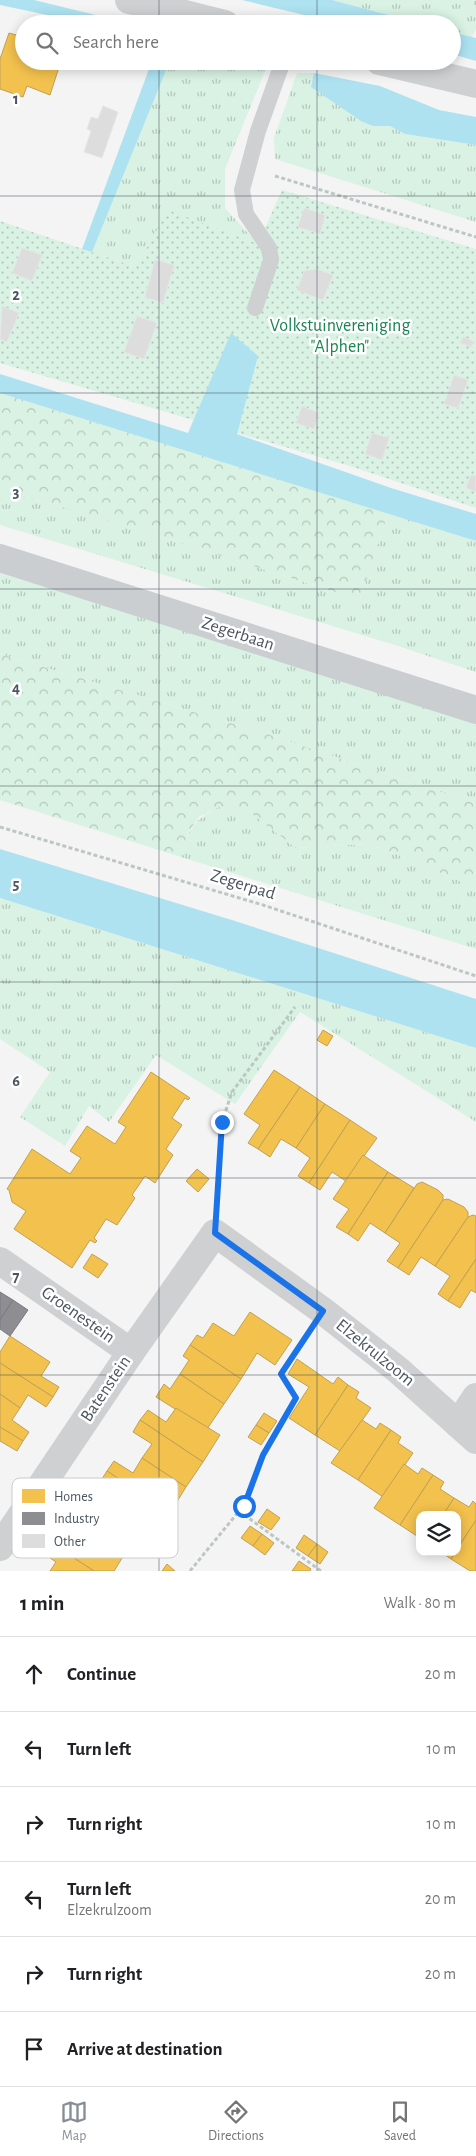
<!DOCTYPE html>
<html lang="en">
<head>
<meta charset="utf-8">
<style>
	:root { --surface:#fff; --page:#f6f6f6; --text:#202124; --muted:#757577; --line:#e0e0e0; --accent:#868d94 }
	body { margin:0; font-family:"Alegreya Sans",sans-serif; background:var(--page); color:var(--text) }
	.controls { position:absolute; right:15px; bottom:15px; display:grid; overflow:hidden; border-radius:10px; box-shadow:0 2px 12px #0003 }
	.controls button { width:45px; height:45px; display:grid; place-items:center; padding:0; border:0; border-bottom:1px solid var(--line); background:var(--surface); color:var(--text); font:25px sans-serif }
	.stop { position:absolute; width:15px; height:15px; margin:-11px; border:4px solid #1a73e8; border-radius:50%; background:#fff }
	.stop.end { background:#1a73e8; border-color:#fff; box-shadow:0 1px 5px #0008 }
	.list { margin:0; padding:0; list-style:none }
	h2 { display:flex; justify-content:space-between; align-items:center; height:65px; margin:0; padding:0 20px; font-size:21px }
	h2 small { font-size:16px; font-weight:400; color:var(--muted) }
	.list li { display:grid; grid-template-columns:32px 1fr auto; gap:15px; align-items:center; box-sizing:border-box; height:75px; padding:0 20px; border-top:1px solid var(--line) }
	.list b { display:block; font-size:19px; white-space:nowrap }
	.list p { margin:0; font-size:16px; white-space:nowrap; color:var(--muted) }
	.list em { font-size:16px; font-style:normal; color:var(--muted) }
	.icon { flex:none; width:28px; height:28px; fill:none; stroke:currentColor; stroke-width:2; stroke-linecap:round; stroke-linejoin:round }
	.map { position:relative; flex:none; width:476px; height:1571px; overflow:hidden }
	.search { position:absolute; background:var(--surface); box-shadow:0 2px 12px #0003; left:15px; right:15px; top:15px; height:55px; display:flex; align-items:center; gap:12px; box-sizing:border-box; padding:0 18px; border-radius:28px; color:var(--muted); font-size:19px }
	.sheet { height:515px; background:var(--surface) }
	nav { display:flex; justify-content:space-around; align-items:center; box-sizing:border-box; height:70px; border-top:1px solid var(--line); background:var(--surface); font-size:14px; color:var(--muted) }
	nav a { display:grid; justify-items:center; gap:2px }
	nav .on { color:var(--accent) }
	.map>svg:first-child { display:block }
	.grass { fill:url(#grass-tufts) }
	.forest { fill:url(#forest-crowns) }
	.park { fill:url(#park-dots) }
	.water { fill:#aee2f0 }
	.homes { fill:#f2c14e; stroke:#c0a154 }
	.industry { fill:#8d8d92; stroke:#797c83 }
	.building { fill:#ddddde; stroke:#e5e6e7 }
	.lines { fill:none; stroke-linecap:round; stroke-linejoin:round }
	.path { stroke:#bcc7c4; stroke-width:3; stroke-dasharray:4 2.5; stroke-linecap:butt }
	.service { stroke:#ced0d2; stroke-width:16 }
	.minor { stroke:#ced0d2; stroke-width:28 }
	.primary { stroke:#caced1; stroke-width:28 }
	.route { stroke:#1a73e8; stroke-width:6 }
	.grid { fill:none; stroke:#4a5661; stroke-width:1; stroke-opacity:0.55 }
	.labels { text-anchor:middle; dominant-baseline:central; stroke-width:5; stroke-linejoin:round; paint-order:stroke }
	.park-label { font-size:18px; fill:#17864f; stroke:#fff }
	.street-label { font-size:18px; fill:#4a5661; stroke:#fff }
	.key { fill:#fff; stroke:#c9ccd0; stroke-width:1 }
	.key-label { font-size:14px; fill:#4a5661 }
	.grid-label { font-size:16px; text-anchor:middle; font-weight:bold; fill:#4a5661; stroke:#fff; stroke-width:5; stroke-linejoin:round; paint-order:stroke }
</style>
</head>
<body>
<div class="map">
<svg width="476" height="1571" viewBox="0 0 476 1571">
	<defs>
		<pattern id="grass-tufts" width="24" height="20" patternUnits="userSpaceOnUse" patternTransform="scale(1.25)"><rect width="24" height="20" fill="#d9f2e3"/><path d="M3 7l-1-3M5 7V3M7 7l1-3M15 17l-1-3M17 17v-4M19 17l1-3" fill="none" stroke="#b2c7bb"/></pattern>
		<pattern id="forest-crowns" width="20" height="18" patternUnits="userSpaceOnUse" patternTransform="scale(1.25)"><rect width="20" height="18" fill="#d9f2e3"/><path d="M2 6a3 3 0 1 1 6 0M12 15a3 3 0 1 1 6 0" fill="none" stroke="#b2c7bb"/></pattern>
		<pattern id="park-dots" width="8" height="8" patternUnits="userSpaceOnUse" patternTransform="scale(1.25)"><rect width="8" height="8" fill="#d9f2e3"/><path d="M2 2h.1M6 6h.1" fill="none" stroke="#b2c7bb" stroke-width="1.8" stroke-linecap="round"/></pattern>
	</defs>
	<rect width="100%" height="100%" fill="#f4f4f4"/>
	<g class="grass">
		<polygon points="332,0 476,0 476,29 472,37 452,32 452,24 422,24"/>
		<polygon points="186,61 209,61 265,71 225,169 225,208 258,244 136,267 92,252 169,63"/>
		<polygon points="297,73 314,73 311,87 373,126 390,126 405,134 476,145 476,222 275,159 274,138"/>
		<polygon points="0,489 137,529 360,600 388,513 476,541 476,672 395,645 0,525"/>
		<polygon points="0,573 476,722 476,804 267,734 0,654"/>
		<path d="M 218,807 L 247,810 L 296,848 L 367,844 L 407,858 L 459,881 L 476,886 L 476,949 L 181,857 C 189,830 192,821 218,807 Z"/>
		<polygon points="0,898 476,1048 476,1122 300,1012 235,1104 156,1055 109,1122 89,1106 65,1146 20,1117 50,1072 0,1039"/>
	</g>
	<g class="forest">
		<polygon points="0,393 388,513 360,600 137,529 0,489"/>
		<polygon points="0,654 267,734 476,804 476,886 459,881 407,858 367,844 296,848 247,810 218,807 200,816 189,831 181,857 0,800"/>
	</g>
	<polygon class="park" points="282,190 476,249 476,508 353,467 0,363 0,221 136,267 168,210 258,244"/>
	<g class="water">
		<polygon points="0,0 34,0 108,18 106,24 90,24 0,5"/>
		<polygon points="242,0 332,0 422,24 342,24"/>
		<polygon points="452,32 476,38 476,61 452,54"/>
		<polygon points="152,61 181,61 169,63 92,252 82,249"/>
		<polygon points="209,61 266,61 265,71"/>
		<polygon points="314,73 380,86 439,110 476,117 476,145 405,134 390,126 373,126 361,121 311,87"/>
		<polygon points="231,333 258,356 237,434 391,488 476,514 476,541 0,393 0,374 188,433"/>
		<polygon points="0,849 235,921 476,999 476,1048 0,898"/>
	</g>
	<g class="homes">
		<polygon points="9,33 24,37 24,61 61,61 50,95 27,86 23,97 0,89 0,59"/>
		<polygon points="323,1030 333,1036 327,1046 317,1040"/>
		<polygon points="274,1070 300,1087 258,1149 248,1143 260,1125 244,1114"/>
		<polygon points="151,1072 190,1098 188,1100 185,1098 172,1118 182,1125 166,1149 173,1155 155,1183 145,1176 132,1195 135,1198 117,1225 106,1219 94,1238 97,1241 95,1243 90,1240 72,1268 14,1229 26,1211 12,1202 9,1190 7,1189 32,1149 70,1174 81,1158 70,1151 87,1126 115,1144 126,1127 118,1122"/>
		<polygon points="300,1087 325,1104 296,1148 281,1139 270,1157 258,1149"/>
		<polygon points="325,1104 350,1120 309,1183 298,1176 310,1158 296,1148"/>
		<polygon points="350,1120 377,1138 346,1181 332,1172 320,1190 309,1183"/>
		<polygon points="363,1155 388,1172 348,1234 336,1227 349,1209 333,1199"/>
		<polygon points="197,1169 209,1179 198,1192 186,1181"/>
		<polygon points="388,1172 414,1188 385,1233 370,1223 358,1241 348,1234"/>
		<polygon points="422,1182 438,1190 443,1195 443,1200 398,1268 387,1261 400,1243 385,1233 417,1184"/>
		<polygon points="448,1199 464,1207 468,1212 468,1217 435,1266 421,1257 409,1275 398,1268 443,1200"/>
		<polygon points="473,1215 476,1216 476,1259 448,1301 438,1294 450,1276 435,1266 468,1217"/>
		<polygon points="92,1254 108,1264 98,1278 83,1268"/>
		<polygon points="476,1259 476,1293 471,1290 460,1308 448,1301"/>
		<polygon points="250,1312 292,1340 275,1365 257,1353 241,1379 190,1345 197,1335 203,1338 213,1323 234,1336"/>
		<polygon points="10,1336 50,1362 41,1376 59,1387 53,1397 0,1363 0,1352"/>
		<polygon points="190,1345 241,1379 224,1404 180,1374 189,1360 183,1356"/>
		<polygon points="297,1359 333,1384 338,1377 348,1385 315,1435 289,1418 309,1387 288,1374"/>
		<polygon points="0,1363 53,1397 46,1407 28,1395 20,1408 0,1394"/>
		<polygon points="180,1374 224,1404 207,1429 156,1397 164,1384 170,1389"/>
		<polygon points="348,1385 359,1392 356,1398 371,1408 340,1451 315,1435"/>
		<polygon points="0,1394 20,1408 12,1420 29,1432 23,1441 0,1427"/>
		<polygon points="176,1408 220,1435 203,1462 140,1420 148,1410 166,1422"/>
		<polygon points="264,1413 277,1421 269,1433 256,1425"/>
		<polygon points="140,1420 203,1462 186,1487 142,1458 152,1444 133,1432"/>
		<polygon points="362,1420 376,1429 380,1423 391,1430 358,1480 331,1463"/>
		<polygon points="256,1425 269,1433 261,1445 248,1437"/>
		<polygon points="0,1427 23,1441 17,1451 0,1441"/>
		<polygon points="391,1430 401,1437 398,1443 413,1453 383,1497 358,1480"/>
		<polygon points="142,1458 186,1487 170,1513 107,1471 114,1461 133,1473"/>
		<polygon points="404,1464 418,1474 422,1468 433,1475 400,1525 374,1508"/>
		<polygon points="107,1471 170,1513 168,1515 173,1522 162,1538 154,1537 152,1539 109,1509 118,1495 100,1482"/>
		<polygon points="433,1475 444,1482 440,1489 454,1498 443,1515 420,1515 420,1538 400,1525"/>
		<polygon points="454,1498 469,1507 473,1501 476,1504 476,1520 457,1549 457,1515 443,1515"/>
		<polygon points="267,1509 280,1518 271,1530 258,1522"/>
		<polygon points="476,1520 476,1571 470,1571 451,1559"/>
		<polygon points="80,1526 124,1555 114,1571 94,1571 57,1547 64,1536 70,1540"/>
		<polygon points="250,1526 262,1534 253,1546 241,1538"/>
		<polygon points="262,1534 274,1543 265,1555 253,1546"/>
		<polygon points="304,1535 317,1544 308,1556 296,1548"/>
		<polygon points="317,1544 328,1552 320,1564 308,1556"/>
		<polygon points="57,1547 94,1571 50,1571 56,1562 50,1558"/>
		<polygon points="441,1552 455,1552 451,1559"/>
		<polygon points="299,1561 311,1569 310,1571 292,1571"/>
		<polygon points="167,1564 175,1571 162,1571"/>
	</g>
	<g class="industry">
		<polygon points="0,1292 13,1300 0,1320"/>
		<polygon points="13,1300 28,1310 10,1336 0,1329 0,1320"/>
	</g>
	<g class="building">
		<polygon points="103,106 118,112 102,158 84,152 91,131 87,129 91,117 98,119"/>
		<polygon points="304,208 325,215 320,234 298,227"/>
		<polygon points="22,248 42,255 32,281 12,273"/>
		<polygon points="155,260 174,265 163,303 145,297"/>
		<polygon points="317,269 333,275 323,300 297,290 304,271"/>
		<polygon points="2,306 19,313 7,342 0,339"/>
		<polygon points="137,316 157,323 144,359 124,352"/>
		<polygon points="463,337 473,341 471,347 460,343"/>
		<polygon points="454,375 468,380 458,408 444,404"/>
		<polygon points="302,406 319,413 314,429 296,423"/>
		<polygon points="372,433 389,438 382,460 365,454"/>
		<polygon points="471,475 476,476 476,492 466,488"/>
	</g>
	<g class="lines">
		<g class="path">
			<polyline points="476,1 476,5"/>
			<polyline points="275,176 476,237"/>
			<polyline points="0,827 263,905 476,976"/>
			<polyline points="217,1201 222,1122 232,1092 295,1007"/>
			<polyline points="239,1511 321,1571"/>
			<polyline points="190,1571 244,1505 263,1455 296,1398 281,1374 305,1338"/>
		</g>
		<polyline class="service" points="255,308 271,260 269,248 246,214 242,190 258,131 283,61"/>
		<g class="minor">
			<polyline points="129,0 225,24"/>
			<polyline points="379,61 476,84"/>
			<polyline points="0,1261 131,1352"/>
			<polyline points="458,1424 476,1397"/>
			<polyline points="0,1547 131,1352 215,1233 323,1311 398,1370 476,1440"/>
		</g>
		<polyline class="primary" points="0,558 476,710"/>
	</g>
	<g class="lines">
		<polyline class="route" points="222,1122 215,1233 323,1311 281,1374 296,1398 263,1455 244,1506"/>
	</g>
	<path class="grid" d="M 159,0 L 159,24M 317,0 L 317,24M 159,61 L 159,1571M 317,61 L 317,1571M 0,196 L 476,196M 0,393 L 476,393M 0,589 L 476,589M 0,786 L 476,786M 0,982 L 476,982M 0,1178 L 476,1178M 0,1375 L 476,1375"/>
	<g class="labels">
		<g class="park-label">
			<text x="340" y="326">Volkstuinvereniging<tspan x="340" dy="21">"Alphen"</tspan></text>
		</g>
		<g class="street-label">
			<text transform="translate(238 634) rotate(18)">Zegerbaan</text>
			<text transform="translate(243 885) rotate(17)">Zegerpad</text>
			<text transform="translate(78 1315) rotate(35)">Groenestein</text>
			<text transform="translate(375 1353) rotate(39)">Elzekrulzoom</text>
			<text transform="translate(106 1389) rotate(-56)">Batenstein</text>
		</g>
	</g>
	<rect x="12" y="1478" width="166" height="80" rx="8" class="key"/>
	<rect x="22" y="1489" width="23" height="14" fill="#f2c14e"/>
	<rect x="22" y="1512" width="23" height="13" fill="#8d8d92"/>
	<rect x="22" y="1534" width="23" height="14" fill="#ddddde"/>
	<g class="key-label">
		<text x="54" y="1501">Homes</text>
		<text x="54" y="1523">Industry</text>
		<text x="54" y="1546">Other</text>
	</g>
	<g class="grid-label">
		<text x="16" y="104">1</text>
		<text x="16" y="300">2</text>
		<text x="16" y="497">3</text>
		<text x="16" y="693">4</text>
		<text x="16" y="889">5</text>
		<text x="16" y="1086">6</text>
		<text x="16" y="1282">7</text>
	</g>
</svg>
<div class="controls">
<button><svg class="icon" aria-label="layers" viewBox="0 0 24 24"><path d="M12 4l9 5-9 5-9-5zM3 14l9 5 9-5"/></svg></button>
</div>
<div class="stop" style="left:244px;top:1506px"></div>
<div class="stop end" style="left:222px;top:1122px"></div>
<div class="search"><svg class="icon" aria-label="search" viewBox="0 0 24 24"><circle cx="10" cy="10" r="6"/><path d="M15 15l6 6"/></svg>Search here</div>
</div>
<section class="sheet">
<h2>1 min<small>Walk · 80 m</small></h2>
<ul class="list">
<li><svg class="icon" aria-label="ahead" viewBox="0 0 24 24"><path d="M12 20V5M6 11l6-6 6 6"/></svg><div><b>Continue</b></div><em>20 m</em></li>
<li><svg class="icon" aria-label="left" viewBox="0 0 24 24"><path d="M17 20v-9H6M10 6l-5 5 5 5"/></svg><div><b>Turn left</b></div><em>10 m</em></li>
<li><svg class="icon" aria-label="right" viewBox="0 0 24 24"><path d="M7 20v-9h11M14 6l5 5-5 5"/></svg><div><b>Turn right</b></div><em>10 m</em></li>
<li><svg class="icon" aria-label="left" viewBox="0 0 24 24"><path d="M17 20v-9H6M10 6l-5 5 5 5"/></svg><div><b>Turn left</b><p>Elzekrulzoom</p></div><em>20 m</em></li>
<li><svg class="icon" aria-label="right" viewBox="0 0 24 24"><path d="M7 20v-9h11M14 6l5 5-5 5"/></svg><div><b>Turn right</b></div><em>20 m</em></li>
<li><svg class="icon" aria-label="arrive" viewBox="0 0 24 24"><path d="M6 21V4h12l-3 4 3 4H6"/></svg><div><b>Arrive at destination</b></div></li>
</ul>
</section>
<nav>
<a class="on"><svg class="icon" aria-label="map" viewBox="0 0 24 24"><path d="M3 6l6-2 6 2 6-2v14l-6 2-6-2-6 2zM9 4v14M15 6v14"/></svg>Map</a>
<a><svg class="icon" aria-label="directions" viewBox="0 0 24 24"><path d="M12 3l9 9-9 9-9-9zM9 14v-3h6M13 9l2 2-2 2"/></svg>Directions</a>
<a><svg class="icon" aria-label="saved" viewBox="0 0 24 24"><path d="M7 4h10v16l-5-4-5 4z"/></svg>Saved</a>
</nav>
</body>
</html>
